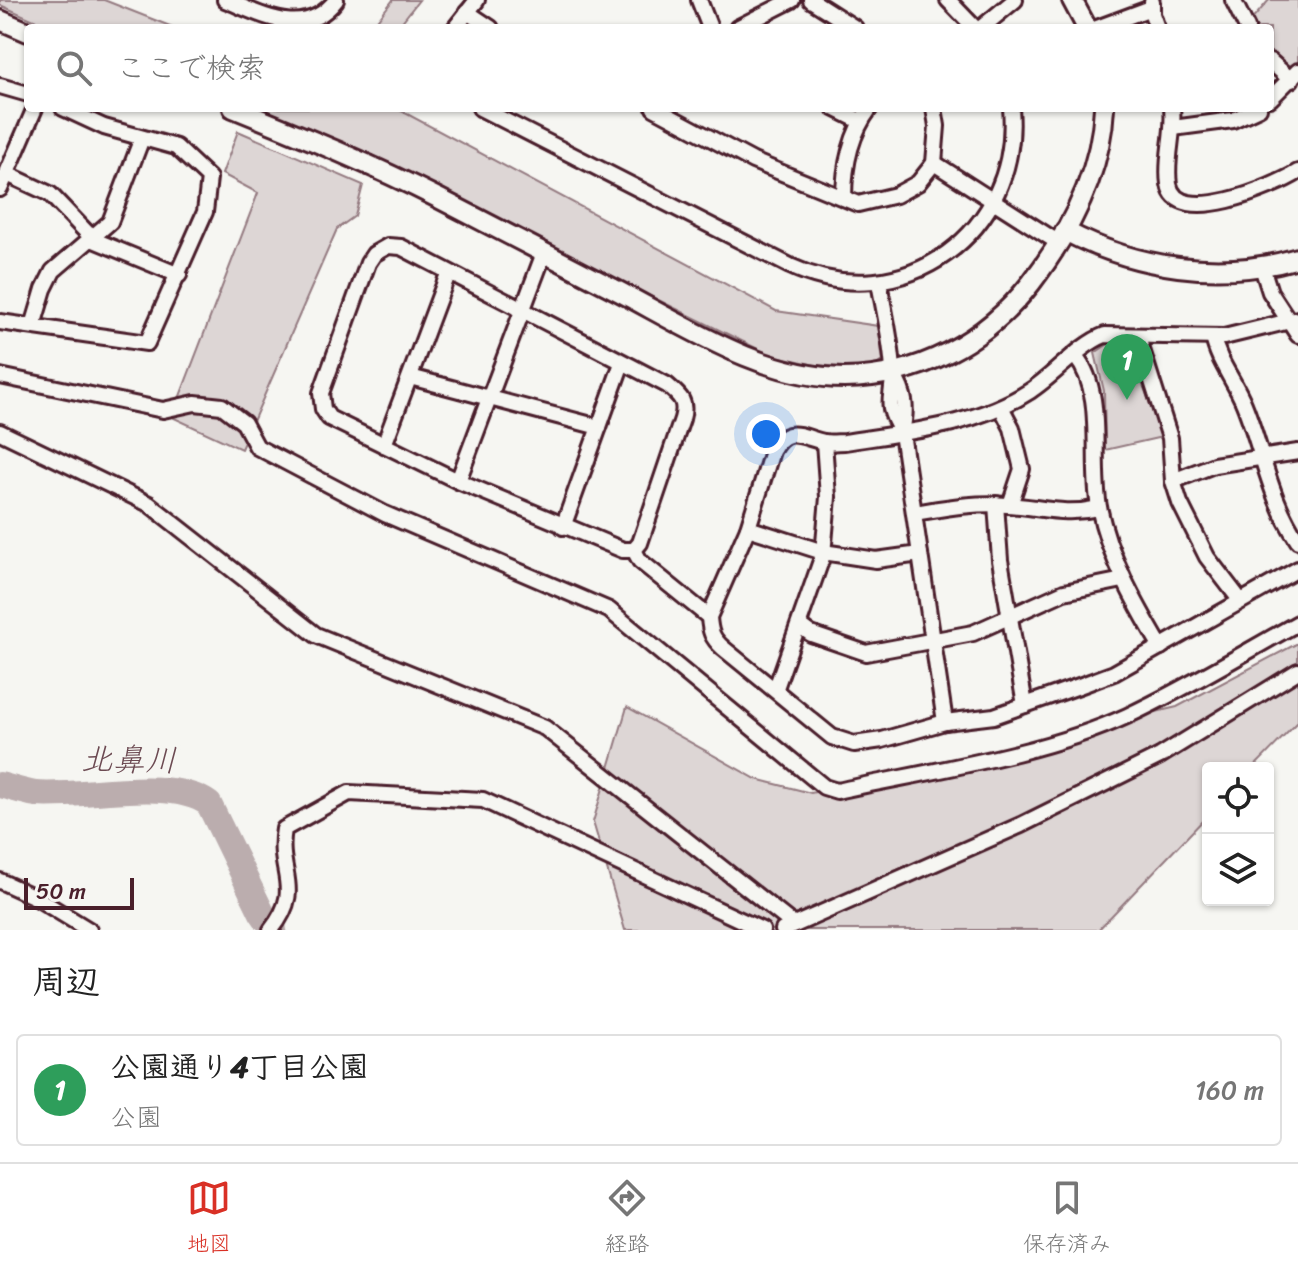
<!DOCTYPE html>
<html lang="ja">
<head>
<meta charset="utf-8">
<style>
	:root { --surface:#fff; --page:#f6f6f6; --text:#222; --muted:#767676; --line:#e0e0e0; --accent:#d93025 }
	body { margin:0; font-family:Sriracha,"Klee One",sans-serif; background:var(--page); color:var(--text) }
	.controls { position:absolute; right:24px; bottom:24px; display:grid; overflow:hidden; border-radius:8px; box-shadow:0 2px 6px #0004 }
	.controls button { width:72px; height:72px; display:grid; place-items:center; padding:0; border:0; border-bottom:2px solid var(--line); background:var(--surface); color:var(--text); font:40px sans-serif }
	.scale { position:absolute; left:24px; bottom:20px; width:110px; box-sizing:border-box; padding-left:8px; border:4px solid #4a1f2b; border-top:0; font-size:22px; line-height:28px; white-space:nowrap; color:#4a1f2b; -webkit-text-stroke:6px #f6f6f2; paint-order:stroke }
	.you { position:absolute; left:766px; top:434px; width:28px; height:28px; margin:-20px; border:6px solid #fff; border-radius:50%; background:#1a73e8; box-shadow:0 0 0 12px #1a73e833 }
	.badge { display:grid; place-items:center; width:52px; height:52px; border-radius:50%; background:var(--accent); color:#fff; font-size:26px; font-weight:700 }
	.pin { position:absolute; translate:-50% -66px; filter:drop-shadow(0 2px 4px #0008) }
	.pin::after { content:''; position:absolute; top:42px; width:28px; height:24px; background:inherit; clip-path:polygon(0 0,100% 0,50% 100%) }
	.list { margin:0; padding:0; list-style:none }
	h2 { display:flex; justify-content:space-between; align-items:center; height:104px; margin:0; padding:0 32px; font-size:34px }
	h2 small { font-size:26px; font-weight:400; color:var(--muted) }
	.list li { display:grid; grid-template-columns:52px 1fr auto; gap:24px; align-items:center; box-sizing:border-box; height:112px; margin:0 16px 16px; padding:0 16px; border:2px solid var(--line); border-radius:8px }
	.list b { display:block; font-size:30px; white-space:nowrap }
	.list p { margin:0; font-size:26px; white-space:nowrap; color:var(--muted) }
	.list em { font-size:26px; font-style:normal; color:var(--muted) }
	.icon { flex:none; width:44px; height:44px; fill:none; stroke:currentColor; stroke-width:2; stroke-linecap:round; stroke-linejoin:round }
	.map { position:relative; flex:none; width:1298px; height:930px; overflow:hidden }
	.search { position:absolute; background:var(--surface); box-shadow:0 2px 6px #0004; left:24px; right:24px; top:24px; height:88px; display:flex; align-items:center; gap:20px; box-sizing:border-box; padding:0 28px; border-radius:8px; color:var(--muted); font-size:30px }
	.sheet { height:232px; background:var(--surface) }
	nav { display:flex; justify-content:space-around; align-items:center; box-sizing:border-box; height:112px; border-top:2px solid var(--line); background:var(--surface); font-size:22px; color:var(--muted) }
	nav a { display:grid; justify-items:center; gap:4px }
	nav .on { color:var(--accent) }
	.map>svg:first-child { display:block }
	.green { fill:#ddd6d5; stroke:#947a80; stroke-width:2 }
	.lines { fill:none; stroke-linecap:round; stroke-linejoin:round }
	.river { stroke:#bbadae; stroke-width:26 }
	.minor-casing { stroke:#4a1f2b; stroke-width:20 }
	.tertiary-casing { stroke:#4a1f2b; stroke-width:24 }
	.minor { stroke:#f6f6f2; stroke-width:14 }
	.tertiary { stroke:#f6f6f2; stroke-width:18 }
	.labels { text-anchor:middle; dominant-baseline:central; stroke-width:8; stroke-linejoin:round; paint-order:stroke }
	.water-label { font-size:32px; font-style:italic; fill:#6c4a52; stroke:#f6f6f2 }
</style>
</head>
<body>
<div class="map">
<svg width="1298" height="930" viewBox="0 0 1298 930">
	<rect width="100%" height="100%" fill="#f6f6f2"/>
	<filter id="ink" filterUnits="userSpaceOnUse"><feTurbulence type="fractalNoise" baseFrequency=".0125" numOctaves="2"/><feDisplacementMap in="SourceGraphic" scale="16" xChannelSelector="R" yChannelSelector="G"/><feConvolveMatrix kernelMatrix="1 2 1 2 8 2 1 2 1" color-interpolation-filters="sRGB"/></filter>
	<g filter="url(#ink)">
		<g class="green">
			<polygon points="0,0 104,0 175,28 52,28 0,5"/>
			<polygon points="393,0 419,0 397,28 371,28"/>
			<polygon points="1269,0 1298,0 1298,64 1290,74 1270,55 1270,28 1252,28 1249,23"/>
			<polygon points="231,108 396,108 776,311 878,326 883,360 872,369 815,365 768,354 638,290"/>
			<polygon points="238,131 363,185 355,216 337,229 241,449 172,417 258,193 222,174"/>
			<polygon points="1111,342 1130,349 1162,437 1105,450 1104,391 1095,353"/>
			<polygon points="1298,643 1298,722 1253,768 1208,768 1208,815 1098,930 625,930 593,822 627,707 756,779 811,793 1177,707"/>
		</g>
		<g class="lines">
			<path class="river" d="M 0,785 C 12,788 24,792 36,794 C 83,798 171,776 209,804 L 262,913 L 274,930"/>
			<g class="minor-casing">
				<g id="minor">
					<path d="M 225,0 C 263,15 305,40 336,0"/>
					<polyline points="699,0 710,28"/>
					<polyline points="811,0 855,28"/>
					<polyline points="948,0 975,28"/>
					<polyline points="1233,0 1247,28"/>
					<polyline points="1152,2 1152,14 1157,28"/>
					<polyline points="467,12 491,28"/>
					<polyline points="455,28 477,0"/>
					<polyline points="737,28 792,0"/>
					<polyline points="981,28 1015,0"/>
					<polyline points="1097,28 1151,8"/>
					<polyline points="1270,61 1291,80"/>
					<polyline points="0,86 28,94"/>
					<polyline points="1270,99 1298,71"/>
					<path d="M 480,108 L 790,266 C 903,319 1022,232 1011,108"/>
					<polyline points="654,108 753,161 858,204 896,195 918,183 934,163 937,126 934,108"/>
					<polyline points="834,108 860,121"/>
					<path d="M 1172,108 C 1175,133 1165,159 1169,184 C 1176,229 1276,186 1298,172"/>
					<polyline points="1173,128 1233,120 1259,108"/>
					<polyline points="934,163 1059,243"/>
					<polyline points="7,174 50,194 94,240 179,275"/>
					<polyline points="0,189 35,108"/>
					<path d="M 844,198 C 844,167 851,133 870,108"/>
					<path d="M 388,246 L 401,247 L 667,385 C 680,396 687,401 682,419 L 640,543 L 634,550 L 623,550 L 458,481 L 329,418 L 323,409 L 321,393 L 368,263 L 374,254 Z"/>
					<polyline points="1262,267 1270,292 1298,335"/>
					<path d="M 879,282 C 884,311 892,343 893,372 C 893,403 883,401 902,433"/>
					<path d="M 1298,319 L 1224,337 L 1105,335 C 1079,345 1055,375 1030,391 C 976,426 907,432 845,442 C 838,442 830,443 824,442 C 801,437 787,424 772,451 L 748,528 L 709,617 C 710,632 712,638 723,648 L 832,737 L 854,744 L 882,740 L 945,722 L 994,716 L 1079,686 L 1114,673 L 1298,569"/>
					<polyline points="0,322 147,343 205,212 209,178 176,147 104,127 63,108"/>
					<polyline points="33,326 44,289 53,271 110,222 142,138"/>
					<polyline points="1138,337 1170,438 1173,481 1180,503 1207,557 1240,600"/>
					<path d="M 1213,337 C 1218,362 1235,381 1244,404 C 1263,451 1269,498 1298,541"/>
					<path d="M 1076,357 C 1106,393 1090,460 1099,507 C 1109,557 1135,603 1161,647"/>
					<path d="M 893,374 C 906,394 907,409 902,433 L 945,722"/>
					<path d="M 0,376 L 163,410 L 195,403 L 222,406 L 244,423 L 257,447 L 385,514 L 609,610 L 824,787 L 837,791 C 929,771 1042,755 1127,716 C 1185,689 1242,654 1298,623"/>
					<polyline points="410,377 599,427"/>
					<polyline points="1001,407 1012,428 1022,469 1010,505"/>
					<polyline points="0,432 149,504 316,635 545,728 794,925"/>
					<polyline points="384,445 448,274"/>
					<polyline points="458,481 544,253"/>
					<polyline points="1173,481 1214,465 1298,452"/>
					<polyline points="996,504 1000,560 1025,705"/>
					<path d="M 914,513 C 945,508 975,502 1007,505 C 1042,507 1063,516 1099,508"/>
					<polyline points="563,527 622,363"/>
					<polyline points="748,528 823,552 876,560 920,554"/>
					<polyline points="634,550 640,561 709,617"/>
					<polyline points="799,625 811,634 866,653 973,633 1064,592 1123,580"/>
					<polyline points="776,688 823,555 828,497 824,442"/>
					<polyline points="0,881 35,897 89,930"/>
					<path d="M 271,930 C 305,887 276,874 284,829 L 349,793 L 483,800 L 762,930"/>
					<polyline points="783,930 1021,825 1160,756 1298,671"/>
				</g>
			</g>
			<g class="tertiary-casing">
				<g id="tertiary">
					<polyline points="1072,0 1087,28"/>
					<polyline points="0,20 28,32"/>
					<path d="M 233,108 C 302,136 371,164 438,198 C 499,229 559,261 620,292 C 688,328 765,378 844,378 C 919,377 985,342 1031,283 C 1070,232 1101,174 1104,108"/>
					<path d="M 1065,231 C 1135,268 1220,281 1298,258"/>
				</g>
			</g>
			<use href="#minor" class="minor"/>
			<use href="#tertiary" class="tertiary"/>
		</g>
	</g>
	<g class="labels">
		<g class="water-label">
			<text transform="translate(129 760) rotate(1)">北鼻川</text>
		</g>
	</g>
</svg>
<div class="controls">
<button><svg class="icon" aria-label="locate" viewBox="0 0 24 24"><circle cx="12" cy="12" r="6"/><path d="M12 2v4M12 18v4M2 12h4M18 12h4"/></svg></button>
<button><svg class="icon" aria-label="layers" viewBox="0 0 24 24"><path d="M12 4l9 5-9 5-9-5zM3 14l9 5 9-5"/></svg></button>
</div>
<div class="scale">50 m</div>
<div class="you"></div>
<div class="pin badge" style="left:1127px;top:400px;background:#2e9e5b">1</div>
<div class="search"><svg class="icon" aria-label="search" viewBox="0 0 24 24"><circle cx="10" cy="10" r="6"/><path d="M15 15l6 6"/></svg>ここで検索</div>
</div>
<section class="sheet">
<h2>周辺<small></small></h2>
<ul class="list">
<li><span class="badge" style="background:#2e9e5b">1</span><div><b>公園通り4丁目公園</b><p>公園</p></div><em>160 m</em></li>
</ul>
</section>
<nav>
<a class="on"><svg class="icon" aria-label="map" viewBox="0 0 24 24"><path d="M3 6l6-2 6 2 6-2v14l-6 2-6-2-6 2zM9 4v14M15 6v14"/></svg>地図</a>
<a><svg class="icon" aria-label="directions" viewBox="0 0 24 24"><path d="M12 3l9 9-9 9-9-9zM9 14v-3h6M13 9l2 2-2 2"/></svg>経路</a>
<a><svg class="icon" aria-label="saved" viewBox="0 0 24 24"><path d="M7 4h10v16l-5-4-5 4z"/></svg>保存済み</a>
</nav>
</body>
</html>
